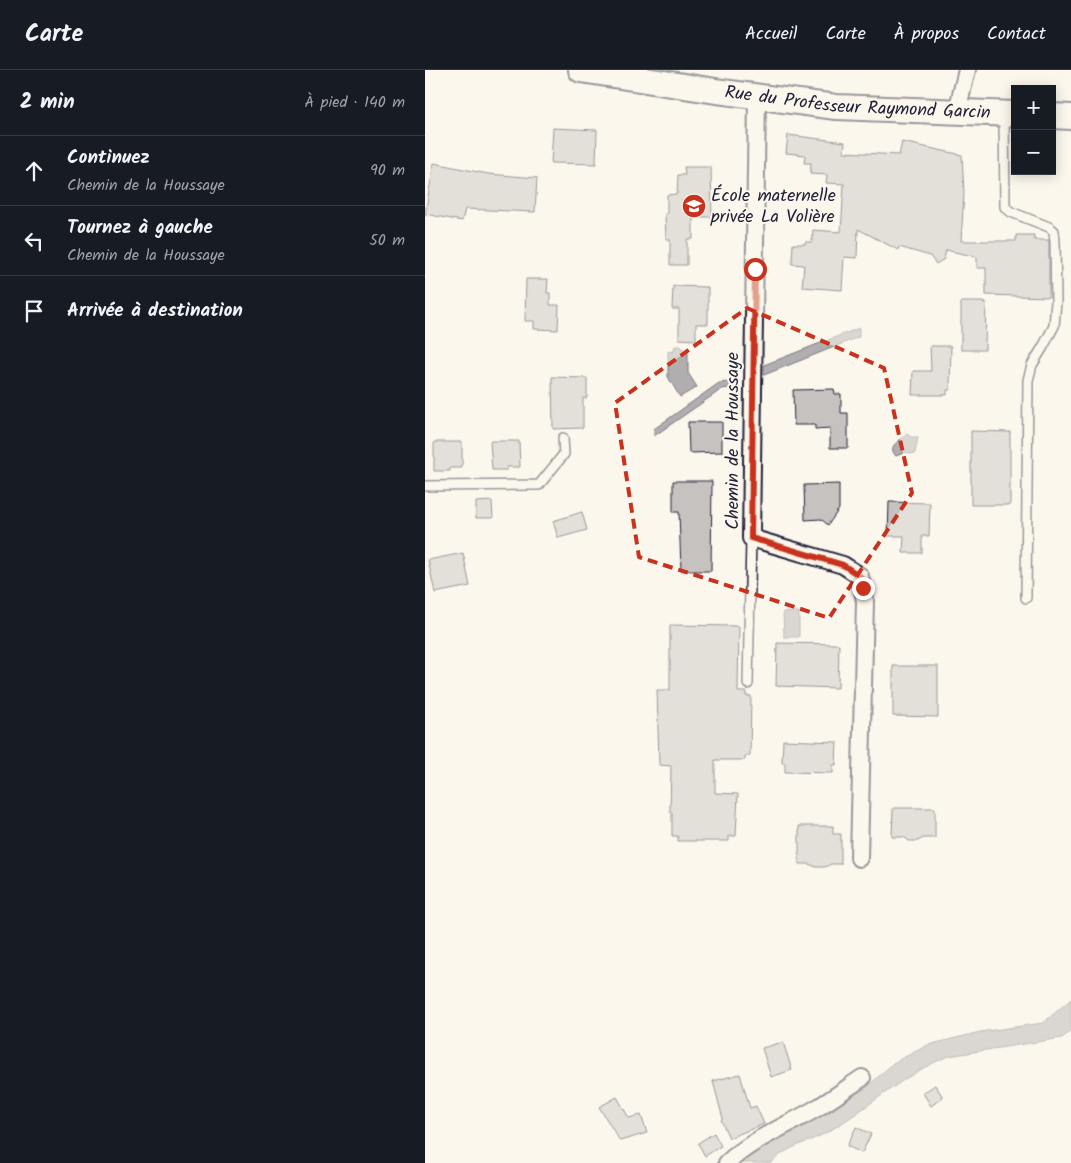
<!DOCTYPE html>
<html lang="fr">
<head>
<meta charset="utf-8">
<style>
	:root { --surface:#171b24; --page:#20242c; --text:#f1f3f6; --muted:#9ea1a6; --line:#363941 }
	body { margin:0; font-family:Kalam,sans-serif; background:var(--page); color:var(--text) }
	.controls { position:absolute; right:15px; top:15px; display:grid; overflow:hidden; border-radius:0px; box-shadow:0 2px 12px #0003 }
	.controls button { width:45px; height:45px; display:grid; place-items:center; padding:0; border:0; border-bottom:1px solid var(--line); background:var(--surface); color:var(--text); font:25px sans-serif }
	.stop { position:absolute; width:15px; height:15px; margin:-11px; border:4px solid #c8321e; border-radius:50%; background:#fff }
	.stop.end { background:#c8321e; border-color:#fff; box-shadow:0 1px 5px #0008 }
	.list { margin:0; padding:0; list-style:none }
	h2 { display:flex; justify-content:space-between; align-items:center; height:65px; margin:0; padding:0 20px; font-size:21px }
	h2 small { font-size:16px; font-weight:400; color:var(--muted) }
	.list li { display:grid; grid-template-columns:32px 1fr auto; gap:15px; align-items:center; box-sizing:border-box; height:70px; padding:0 20px; border-top:1px solid var(--line) }
	.list b { display:block; font-size:19px; white-space:nowrap }
	.list p { margin:0; font-size:16px; white-space:nowrap; color:var(--muted) }
	.list em { font-size:16px; font-style:normal; color:var(--muted) }
	.icon { flex:none; width:28px; height:28px; fill:none; stroke:currentColor; stroke-width:2; stroke-linecap:round; stroke-linejoin:round }
	.map { position:relative; flex:none; width:646px; height:1093px; overflow:hidden }
	header { display:flex; align-items:center; gap:30px; box-sizing:border-box; height:70px; padding:0 25px; background:var(--surface); border-bottom:1px solid var(--line) }
	header strong { font-size:24px }
	nav { display:flex; gap:28px; margin-inline-start:auto; font-size:18px }
	main { display:flex }
	aside { flex:1; background:var(--surface) }
	.map>svg:first-child { display:block }
	.water { fill:#b1aeb0; stroke:#787681 }
	.building { fill:#c6c2c0; stroke:#22223b }
	.lines { fill:none; stroke-linecap:round; stroke-linejoin:round }
	.lane-casing { stroke:#22223b; stroke-width:12 }
	.street-casing { stroke:#22223b; stroke-width:20 }
	.secondary-casing { stroke:#22223b; stroke-width:28 }
	.lane { stroke:#fbf7ec; stroke-width:9 }
	.street { stroke:#fbf7ec; stroke-width:16 }
	.secondary { stroke:#fbf7ec; stroke-width:24 }
	.route { stroke:#c8321e; stroke-width:6 }
	.marked { fill:none; stroke:#c8321e; stroke-width:4; stroke-dasharray:10 6; stroke-linejoin:round }
	.labels { text-anchor:middle; dominant-baseline:central; stroke-width:4; stroke-linejoin:round; paint-order:stroke }
	.street-label { font-size:18px; fill:#22223b; stroke:#fbf7ec }
	.poi-label { font-size:18px; fill:#22223b; stroke:#fbf7ec; text-anchor:start }
</style>
</head>
<body>
<header>
<strong>Carte</strong>
<nav><a>Accueil</a><a>Carte</a><a>À propos</a><a>Contact</a></nav>
</header>
<main>
<aside>
<h2>2 min<small>À pied · 140 m</small></h2>
<ul class="list">
<li><svg class="icon" aria-label="ahead" viewBox="0 0 24 24"><path d="M12 20V5M6 11l6-6 6 6"/></svg><div><b>Continuez</b><p>Chemin de la Houssaye</p></div><em>90 m</em></li>
<li><svg class="icon" aria-label="left" viewBox="0 0 24 24"><path d="M17 20v-9H6M10 6l-5 5 5 5"/></svg><div><b>Tournez à gauche</b><p>Chemin de la Houssaye</p></div><em>50 m</em></li>
<li><svg class="icon" aria-label="arrive" viewBox="0 0 24 24"><path d="M6 21V4h12l-3 4 3 4H6"/></svg><div><b>Arrivée à destination</b></div></li>
</ul>
</aside>
<div class="map">
<svg width="646" height="1093" viewBox="0 0 646 1093">
	<rect width="100%" height="100%" fill="#fbf7ec"/>
	<filter id="ink" filterUnits="userSpaceOnUse"><feTurbulence type="fractalNoise" baseFrequency=".02" numOctaves="2"/><feDisplacementMap in="SourceGraphic" scale="10" xChannelSelector="R" yChannelSelector="G"/><feConvolveMatrix kernelMatrix="1 2 1 2 8 2 1 2 1" color-interpolation-filters="sRGB"/></filter>
	<g filter="url(#ink)">
		<g class="water">
			<polygon points="434,258 434,267 339,305 339,295"/>
			<polygon points="250,276 255,276 258,278 259,282 263,282 263,303 272,317 255,327 243,307 243,281 248,282"/>
			<polygon points="314,311 314,314 311,314 311,317 297,319 229,366 229,359 294,313"/>
			<path d="M 482,364 L 486,367 L 493,367 L 490,383 L 487,384 L 481,382 L 471,386 C 461,375 476,371 482,364 Z"/>
			<polygon points="358,542 374,542 374,567 359,567"/>
			<path d="M 646,929 L 646,961 L 637,968 L 524,986 C 480,1003 446,1036 406,1060 C 387,1072 361,1076 346,1093 L 317,1093 L 327,1079 L 403,1041 L 441,1018 L 468,993 L 503,975 L 555,962 L 618,953 Z"/>
		</g>
		<g class="building">
			<polygon points="128,58 172,60 171,94 126,93"/>
			<polygon points="363,65 420,72 419,82 474,85 477,72 537,85 539,123 536,171 591,171 591,165 609,165 609,170 624,170 624,227 561,225 561,198 552,198 552,187 521,180 519,189 511,194 505,186 474,177 473,180 433,159 432,188 419,187 417,220 377,217 379,195 367,194 368,174 380,174 380,172 387,172 388,160 416,162 419,114 401,113 402,105 385,104 386,93 379,93 380,85 361,83"/>
			<polygon points="9,93 63,104 112,108 110,142 40,139 37,151 0,144"/>
			<polygon points="259,97 286,97 287,147 268,147 268,169 262,169 262,195 245,195 245,169 241,169 240,144 242,144 242,125 252,124 253,105 260,105"/>
			<polygon points="101,209 123,209 122,223 125,223 125,235 134,235 133,260 109,259 109,251 100,251"/>
			<polygon points="248,216 283,217 283,254 271,254 271,270 254,269 254,239 247,239"/>
			<polygon points="536,232 561,232 560,280 536,280"/>
			<polygon points="505,276 526,276 525,320 522,320 522,325 487,325 488,301 506,301"/>
			<polygon points="127,307 162,308 162,328 158,328 158,358 128,359"/>
			<polygon points="409,319 410,324 416,324 416,343 423,343 423,378 405,378 405,358 390,359 390,355 369,355 368,320"/>
			<polygon points="263,352 297,352 297,382 264,383"/>
			<polygon points="546,361 585,362 585,435 546,435"/>
			<polygon points="65,371 94,371 95,397 82,397 82,400 67,400"/>
			<polygon points="9,372 37,372 37,398 25,398 25,401 9,401"/>
			<polygon points="248,411 287,411 286,501 256,501 254,442 248,442"/>
			<polygon points="414,414 414,439 403,455 396,449 380,450 379,415"/>
			<polygon points="67,431 68,448 51,448 51,432"/>
			<polygon points="464,432 505,433 504,466 497,466 497,483 478,483 479,466 463,466"/>
			<polygon points="157,442 162,460 133,468 128,451"/>
			<polygon points="38,483 45,516 10,523 3,490"/>
			<polygon points="245,555 314,556 313,622 321,622 321,626 326,626 325,686 320,686 320,690 290,690 290,723 313,724 311,766 304,766 304,771 253,771 253,766 247,766 247,742 245,742 246,696 234,695 232,620 245,620"/>
			<polygon points="352,573 414,574 413,618 351,616"/>
			<polygon points="468,596 513,596 513,647 468,646"/>
			<polygon points="358,670 412,672 411,695 408,695 408,703 360,702 360,693 357,693"/>
			<polygon points="468,738 510,738 510,768 498,768 493,771 484,771 479,767 467,767"/>
			<polygon points="374,756 408,756 408,764 416,764 416,794 406,794 400,797 391,797 384,794 374,794"/>
			<polygon points="358,972 367,1000 346,1007 337,978"/>
			<polygon points="315,1004 325,1038 331,1036 339,1054 304,1068 296,1050 298,1049 288,1011"/>
			<polygon points="510,1015 518,1027 506,1036 498,1023"/>
			<polygon points="192,1027 204,1048 216,1045 222,1063 195,1071 174,1037"/>
			<polygon points="431,1057 446,1064 437,1083 422,1076"/>
			<polygon points="289,1063 296,1076 280,1086 273,1073"/>
		</g>
		<g class="lines">
			<g class="lane-casing">
				<g id="lane">
					<polyline points="579,44 580,137 586,142 624,157 629,161 630,172 631,231 629,256 618,277 607,295 603,310 601,528"/>
					<polyline points="0,416 114,415 139,384 138,368"/>
					<polyline points="323,614 326,468"/>
				</g>
			</g>
			<g class="street-casing">
				<g id="street">
					<polyline points="332,27 326,468 418,495 435,506 440,531 434,788"/>
					<polyline points="532,41 542,0"/>
					<path d="M 302,1093 C 329,1068 360,1057 392,1038 C 407,1029 422,1018 437,1008"/>
				</g>
			</g>
			<g class="secondary-casing">
				<g id="secondary">
					<path id="s1" d="M 156,0 L 291,21 L 411,37 L 590,44"/>
					<polyline points="627,46 646,47"/>
				</g>
			</g>
			<use href="#lane" class="lane"/>
			<use href="#street" class="street"/>
			<use href="#secondary" class="secondary"/>
		</g>
	</g>
	<g class="lines" filter="url(#ink)">
		<polyline class="route" points="330,199 326,468 418,495 435,506 438,518"/>
	</g>
	<path d="M0 0H646V1093H0ZM 322,238 L 459,298 L 487,423 L 404,548 L 214,487 L 190,333 Z" fill="#fbf7ec" fill-opacity=".55" fill-rule="evenodd"/>
	<path class="marked" d="M 322,238 L 459,298 L 487,423 L 404,548 L 214,487 L 190,333 Z"/>
	<defs>
		<g id="school-disc" transform="scale(1.25)"><circle r="9.5" fill="#c8321e" stroke="#fbf7ec"/><path d="M0-5L7-2L0 1L-7-2ZM-4 1L0 2.5L4 1V4Q0 6-4 4Z" fill="#fff"/></g>
	</defs>
	<g fill-rule="evenodd">
		<use href="#school-disc" x="269" y="136"/>
	</g>
	<g class="labels">
		<g class="street-label">
			<text stroke="none"><textPath href="#s1" startOffset="279">Rue du Professeur Raymond Garcin</textPath></text>
			<text transform="translate(308 371) rotate(-90)">Chemin de la Houssaye</text>
		</g>
		<g class="poi-label">
			<text x="286" y="126">École maternelle<tspan x="286" dy="21">privée La Volière</tspan></text>
		</g>
	</g>
</svg>
<div class="controls">
<button>+</button>
<button>−</button>
</div>
<div class="stop" style="left:330px;top:199px"></div>
<div class="stop end" style="left:438px;top:518px"></div>
</div>
</main>
</body>
</html>
